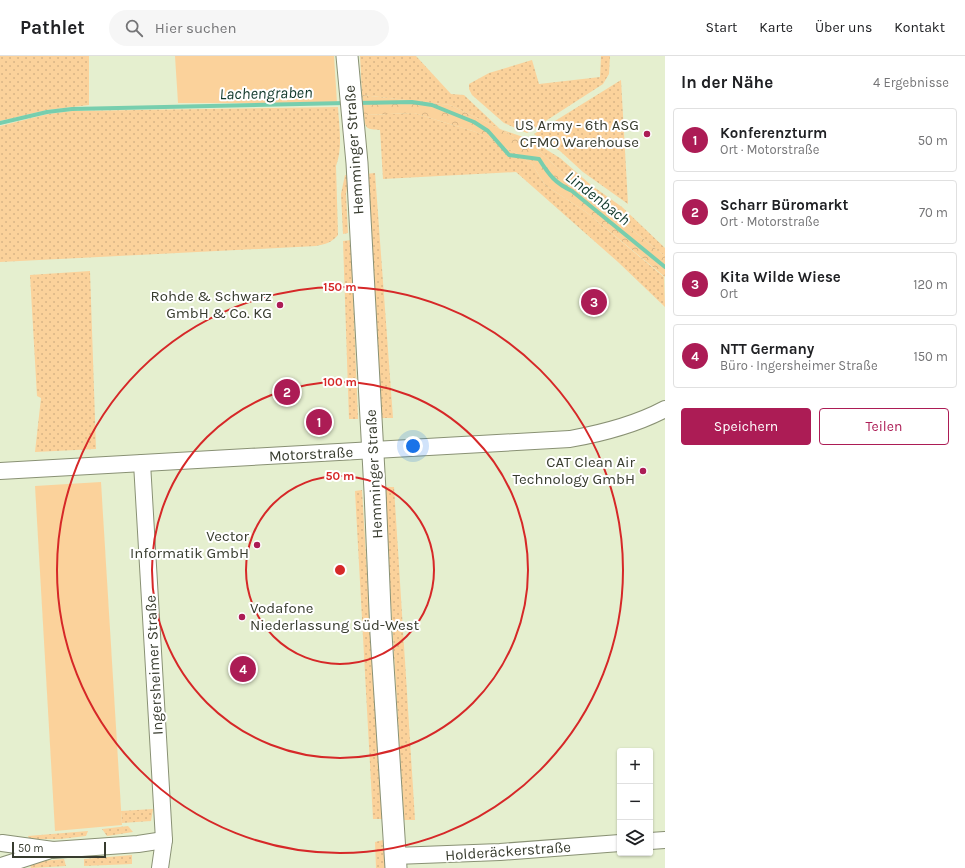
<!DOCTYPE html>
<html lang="de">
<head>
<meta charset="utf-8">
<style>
	:root { --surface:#fff; --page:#f6f6f6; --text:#202124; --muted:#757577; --line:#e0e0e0; --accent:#ac1c55 }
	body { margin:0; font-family:Karla,sans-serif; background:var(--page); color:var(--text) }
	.controls { position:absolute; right:12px; bottom:12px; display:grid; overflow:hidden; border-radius:4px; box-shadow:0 1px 3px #0004 }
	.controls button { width:36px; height:36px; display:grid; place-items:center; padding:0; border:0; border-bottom:1px solid var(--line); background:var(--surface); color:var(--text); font:20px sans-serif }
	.scale { position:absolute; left:12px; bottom:10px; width:94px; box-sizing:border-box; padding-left:4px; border:2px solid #373b2e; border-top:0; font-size:11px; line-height:14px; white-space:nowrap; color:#373b2e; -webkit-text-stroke:3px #fff; paint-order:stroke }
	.you { position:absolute; left:413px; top:390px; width:14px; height:14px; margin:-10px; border:3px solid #fff; border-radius:50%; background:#1a73e8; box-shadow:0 0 0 6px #1a73e833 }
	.badge { display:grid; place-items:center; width:26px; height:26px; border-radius:50%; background:var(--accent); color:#fff; font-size:13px; font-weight:700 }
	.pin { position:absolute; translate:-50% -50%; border:2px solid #fff; box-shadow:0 1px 4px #0006 }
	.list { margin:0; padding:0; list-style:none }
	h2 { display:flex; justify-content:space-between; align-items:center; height:52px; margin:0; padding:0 16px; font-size:17px }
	h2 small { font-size:13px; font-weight:400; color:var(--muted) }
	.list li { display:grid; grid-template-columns:26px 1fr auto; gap:12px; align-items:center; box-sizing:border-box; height:64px; margin:0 8px 8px; padding:0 8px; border:1px solid var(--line); border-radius:4px }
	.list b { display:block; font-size:15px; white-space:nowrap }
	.list p { margin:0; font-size:13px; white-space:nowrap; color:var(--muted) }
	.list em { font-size:13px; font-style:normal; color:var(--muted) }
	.actions { display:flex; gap:8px; padding:12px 16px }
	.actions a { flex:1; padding:9px 0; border:1px solid var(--accent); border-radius:4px; text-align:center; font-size:14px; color:var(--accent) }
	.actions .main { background:var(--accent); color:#fff }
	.icon { flex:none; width:22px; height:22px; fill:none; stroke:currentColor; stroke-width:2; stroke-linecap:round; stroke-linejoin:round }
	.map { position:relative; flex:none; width:665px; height:812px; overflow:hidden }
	header { display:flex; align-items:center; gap:24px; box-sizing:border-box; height:56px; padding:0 20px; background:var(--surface); border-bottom:1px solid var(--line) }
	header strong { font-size:19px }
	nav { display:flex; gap:22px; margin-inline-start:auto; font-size:14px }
	.search { width:280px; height:36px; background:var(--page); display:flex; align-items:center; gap:10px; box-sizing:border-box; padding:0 14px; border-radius:22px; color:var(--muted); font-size:15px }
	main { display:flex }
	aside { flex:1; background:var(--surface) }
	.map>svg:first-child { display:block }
	.grass { fill:url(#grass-dots) }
	.forest { fill:url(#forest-crowns) }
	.park { fill:#fbd29b }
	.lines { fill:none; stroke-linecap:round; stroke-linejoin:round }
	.stream { stroke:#77ceae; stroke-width:4 }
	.minor-casing { stroke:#899174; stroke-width:18 }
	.major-casing { stroke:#899174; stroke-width:23 }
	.minor { stroke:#fff; stroke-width:16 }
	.major { stroke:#fff; stroke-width:21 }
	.ring { fill:none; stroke:#d62828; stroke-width:2 }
	.poi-dot { fill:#ac1c55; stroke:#fff; stroke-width:1.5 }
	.labels { text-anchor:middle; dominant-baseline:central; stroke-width:4; stroke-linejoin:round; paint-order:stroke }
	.poi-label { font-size:15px; fill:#373b2e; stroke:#fff; text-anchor:end }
	.street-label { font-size:15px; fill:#373b2e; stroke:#fff }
	.water-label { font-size:16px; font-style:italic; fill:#10382b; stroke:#fff }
	.centre { fill:#d62828; stroke:#fff; stroke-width:2 }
	.ring-label { font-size:12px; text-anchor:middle; font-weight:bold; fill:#d62828; stroke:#fff; stroke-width:4; stroke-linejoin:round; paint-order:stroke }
</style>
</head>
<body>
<header>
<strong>Pathlet</strong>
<div class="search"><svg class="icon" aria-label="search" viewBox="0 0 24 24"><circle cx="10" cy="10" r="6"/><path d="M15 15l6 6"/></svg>Hier suchen</div>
<nav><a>Start</a><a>Karte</a><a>Über uns</a><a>Kontakt</a></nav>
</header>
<main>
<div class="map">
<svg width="665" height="812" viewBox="0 0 665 812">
	<defs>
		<pattern id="grass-dots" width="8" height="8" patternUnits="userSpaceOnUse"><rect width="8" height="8" fill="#fbd29b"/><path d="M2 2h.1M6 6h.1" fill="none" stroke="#d8b586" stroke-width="1.8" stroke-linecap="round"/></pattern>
		<pattern id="forest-crowns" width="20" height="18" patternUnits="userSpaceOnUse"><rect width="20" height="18" fill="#fbd29b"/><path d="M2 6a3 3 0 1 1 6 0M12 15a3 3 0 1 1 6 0" fill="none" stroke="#d8b586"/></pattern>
	</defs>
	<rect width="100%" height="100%" fill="#e5efcf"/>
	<g class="grass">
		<polygon points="0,0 89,0 89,49 47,54 0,65"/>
		<polygon points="360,0 416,0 451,38 464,39 500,73 529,83 560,102 591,129 622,151 665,192 665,200 585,137 541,97 500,73 450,49 362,39"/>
		<polygon points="601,0 610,0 609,18 603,28 527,77 504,67 472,39 469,33 469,28 489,17 532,4 539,28 600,21"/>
		<polygon points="621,24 628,148 583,116 560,95 534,78"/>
		<path d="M 338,51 C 339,71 343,91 336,110 L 338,179 C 331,187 326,188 316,190 L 0,206 L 0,70 L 48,58 L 72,55 Z"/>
		<path d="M 414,57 L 476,76 L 514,96 L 532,108 L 545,129 L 586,156 L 664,221 L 665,251 L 618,206 L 516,116 L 383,123 L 380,74 C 367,73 365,74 364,59 Z"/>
		<polygon points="375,117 393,362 381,362 365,118"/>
		<polygon points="345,119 349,120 346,138 348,177 343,178 341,138"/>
		<polygon points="351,184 358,363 349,363 343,185"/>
		<polygon points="90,215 96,393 35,396 41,342 37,340 30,219"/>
		<polygon points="384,431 394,431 415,764 404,764"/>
		<polygon points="362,434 382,763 373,763 355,435"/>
		<polygon points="153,753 151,765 122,767 121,755"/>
		<polygon points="128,770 133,776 107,780 102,773"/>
		<polygon points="88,775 86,780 60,783 29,783 28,780"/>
		<polygon points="383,784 385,812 376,812 375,786"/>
		<polygon points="132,799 132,808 84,810 84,803"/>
		<polygon points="64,803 66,810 31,812 29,806"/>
	</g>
	<polygon class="forest" points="362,39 450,49 500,73 541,97 585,137 665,200 665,221 586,156 545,129 532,108 514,96 476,76 414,57 364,59"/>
	<g class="park">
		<polygon points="175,0 334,0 337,47 178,47"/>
		<polygon points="101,426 122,769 55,775 35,430"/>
	</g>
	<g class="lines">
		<g class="stream">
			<path d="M 357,47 L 412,46 L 432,49 L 474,66 L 488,75 L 509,99 L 539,103 C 549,119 555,127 572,135 L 665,211"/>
			<polyline points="0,67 47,56 72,53 346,47"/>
		</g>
		<g class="minor-casing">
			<g id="minor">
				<polyline points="142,407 164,784 160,812"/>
				<path d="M 0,415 L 570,383 C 603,377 635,369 665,353"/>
				<polyline points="650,785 665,784"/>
				<polyline points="2,787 53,794 138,788 164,784"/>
				<polyline points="395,800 500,796 620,787"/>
				<polyline points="4,809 48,795"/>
			</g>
		</g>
		<g class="major-casing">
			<polyline id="major" points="347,0 357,107 375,435 381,578 396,812"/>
		</g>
		<use href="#minor" class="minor"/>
		<use href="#major" class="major"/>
	</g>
	<g class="ring">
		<circle cx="340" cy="514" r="94"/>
		<circle cx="340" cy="514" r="188"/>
		<circle cx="340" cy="514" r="283"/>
	</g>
	<g class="poi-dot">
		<circle cx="647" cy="78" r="4"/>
		<circle cx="280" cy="249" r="4"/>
		<circle cx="643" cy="415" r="4"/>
		<circle cx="257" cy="489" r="4"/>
		<circle cx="242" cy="561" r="4"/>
	</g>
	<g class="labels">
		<g class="poi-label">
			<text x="639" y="69">US Army - 6th ASG<tspan x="639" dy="17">CFMO Warehouse</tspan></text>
			<text x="272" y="240">Rohde &amp; Schwarz<tspan x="272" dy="17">GmbH &amp; Co. KG</tspan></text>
			<text x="635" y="406">CAT Clean Air<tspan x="635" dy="17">Technology GmbH</tspan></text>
			<text x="249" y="480">Vector<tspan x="249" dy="17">Informatik GmbH</tspan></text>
			<text x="250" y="552" text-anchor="start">Vodafone<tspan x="250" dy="17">Niederlassung Süd-West</tspan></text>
		</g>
		<g class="street-label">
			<text transform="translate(354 94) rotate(-94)">Hemminger Straße</text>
			<text transform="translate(311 398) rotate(-3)">Motorstraße</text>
			<text transform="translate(374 418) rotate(-93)">Hemminger Straße</text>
			<text transform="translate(154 609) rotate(-93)">Ingersheimer Straße</text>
			<text transform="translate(508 795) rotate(-4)">Holderäckerstraße</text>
		</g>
		<g class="water-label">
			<text transform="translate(266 37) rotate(-1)">Lachengraben</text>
			<text transform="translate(598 142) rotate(38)">Lindenbach</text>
		</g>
	</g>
	<circle cx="340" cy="514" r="6" class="centre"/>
	<g class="ring-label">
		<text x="340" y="235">150 m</text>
		<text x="340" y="330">100 m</text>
		<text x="340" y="424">50 m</text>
	</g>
</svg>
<div class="controls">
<button>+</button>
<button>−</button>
<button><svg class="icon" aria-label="layers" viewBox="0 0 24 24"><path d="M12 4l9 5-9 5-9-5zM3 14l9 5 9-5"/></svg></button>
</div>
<div class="scale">50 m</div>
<div class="you"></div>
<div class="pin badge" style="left:319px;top:366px">1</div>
<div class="pin badge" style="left:287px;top:336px">2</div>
<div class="pin badge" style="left:594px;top:246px">3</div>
<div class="pin badge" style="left:243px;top:613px">4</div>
</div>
<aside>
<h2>In der Nähe<small>4 Ergebnisse</small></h2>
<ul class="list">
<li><span class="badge">1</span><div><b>Konferenzturm</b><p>Ort · Motorstraße</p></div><em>50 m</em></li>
<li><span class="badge">2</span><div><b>Scharr Büromarkt</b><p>Ort · Motorstraße</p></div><em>70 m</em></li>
<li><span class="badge">3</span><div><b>Kita Wilde Wiese</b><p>Ort</p></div><em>120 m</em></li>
<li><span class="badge">4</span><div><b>NTT Germany</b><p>Büro · Ingersheimer Straße</p></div><em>150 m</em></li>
</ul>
<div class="actions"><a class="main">Speichern</a><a>Teilen</a></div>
</aside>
</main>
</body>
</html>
